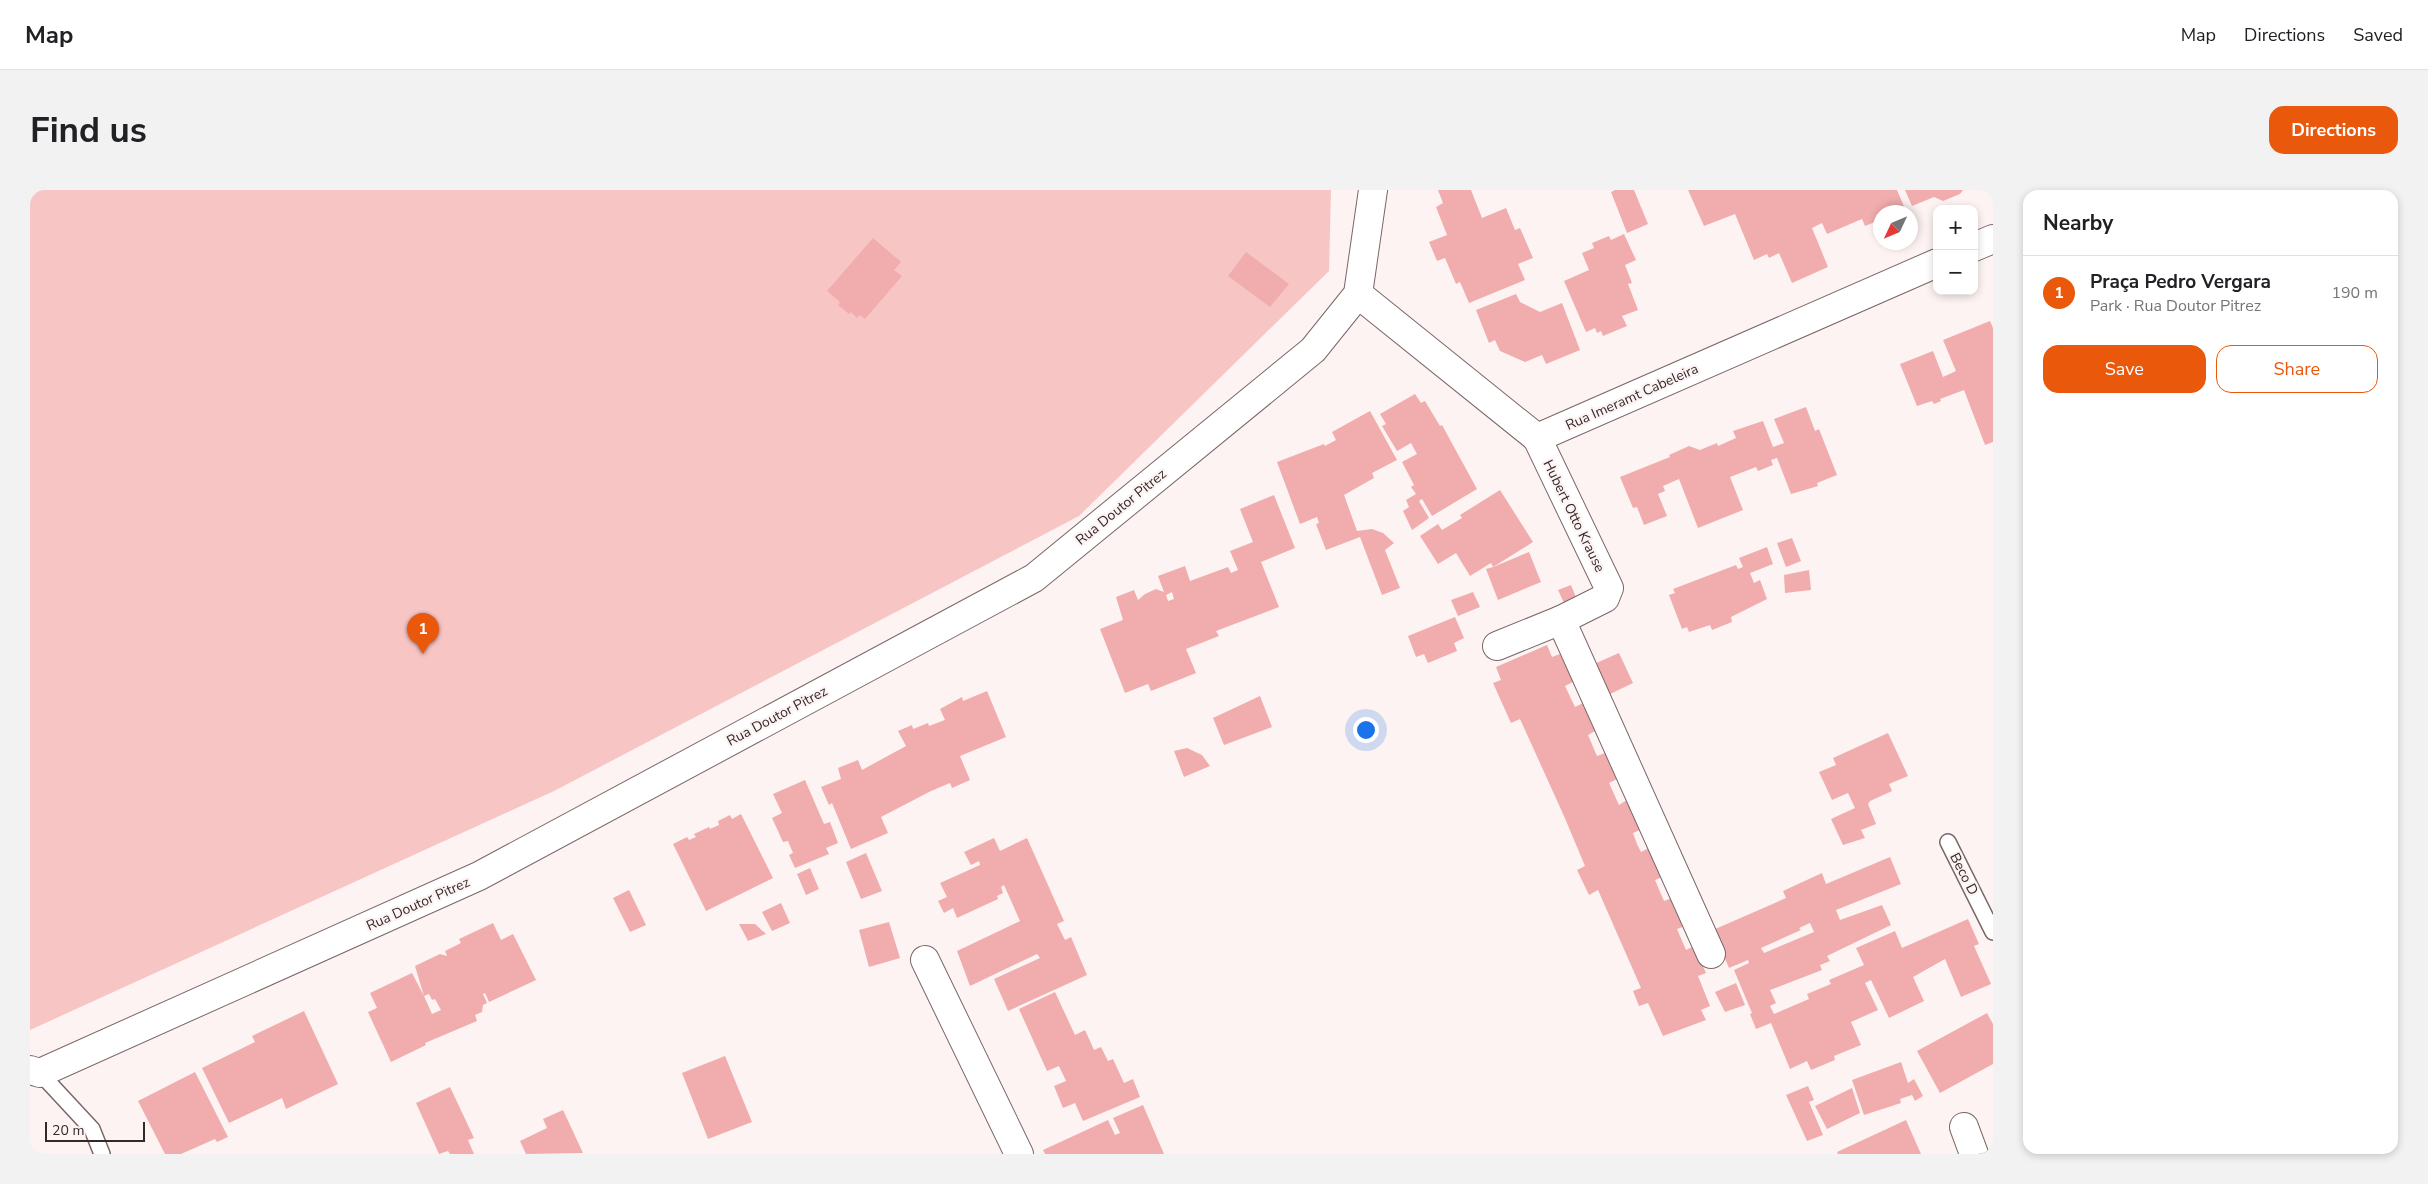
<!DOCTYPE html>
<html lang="en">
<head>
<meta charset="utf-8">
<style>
	:root { --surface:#fff; --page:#f2f2f2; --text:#202124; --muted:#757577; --line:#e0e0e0; --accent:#ea580c }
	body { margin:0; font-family:"Nunito Sans",sans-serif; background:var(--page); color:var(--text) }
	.controls { position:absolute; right:15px; top:15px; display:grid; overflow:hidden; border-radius:10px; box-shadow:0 2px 8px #0003 }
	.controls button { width:45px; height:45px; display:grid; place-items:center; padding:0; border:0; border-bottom:1px solid var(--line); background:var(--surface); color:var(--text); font:25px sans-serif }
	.compass { position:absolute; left:1843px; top:15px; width:45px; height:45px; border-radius:50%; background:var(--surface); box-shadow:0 2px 8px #0003; rotate:226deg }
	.scale { position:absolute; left:15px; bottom:12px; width:100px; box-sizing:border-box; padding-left:5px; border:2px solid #322a29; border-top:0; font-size:14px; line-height:18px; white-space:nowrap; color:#322a29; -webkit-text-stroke:4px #fcf3f2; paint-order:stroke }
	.you { position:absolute; left:1335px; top:539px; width:18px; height:18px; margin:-12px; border:4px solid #fff; border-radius:50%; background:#1a73e8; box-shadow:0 0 0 8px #1a73e833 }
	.badge { display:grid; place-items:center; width:32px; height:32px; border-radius:50%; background:var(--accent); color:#fff; font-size:16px; font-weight:700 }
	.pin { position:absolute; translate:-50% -41px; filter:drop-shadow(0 1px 2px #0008) }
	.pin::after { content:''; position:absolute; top:26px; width:18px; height:15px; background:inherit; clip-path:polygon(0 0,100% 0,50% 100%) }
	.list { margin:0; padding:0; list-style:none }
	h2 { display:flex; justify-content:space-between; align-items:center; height:65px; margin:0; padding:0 20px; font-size:21px }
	h2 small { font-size:16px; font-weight:400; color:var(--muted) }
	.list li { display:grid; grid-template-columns:32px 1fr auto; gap:15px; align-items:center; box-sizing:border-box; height:75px; padding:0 20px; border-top:1px solid var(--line) }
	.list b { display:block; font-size:19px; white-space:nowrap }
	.list p { margin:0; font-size:16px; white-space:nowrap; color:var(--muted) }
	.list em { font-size:16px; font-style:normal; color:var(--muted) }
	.actions { display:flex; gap:10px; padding:15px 20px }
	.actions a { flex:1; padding:11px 0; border:1px solid var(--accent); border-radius:15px; text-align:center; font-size:18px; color:var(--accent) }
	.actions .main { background:var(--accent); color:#fff }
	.map { position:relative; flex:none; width:1963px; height:964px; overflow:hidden; border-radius:15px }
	header { display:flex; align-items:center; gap:30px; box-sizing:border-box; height:70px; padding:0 25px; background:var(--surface); border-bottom:1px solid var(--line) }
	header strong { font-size:24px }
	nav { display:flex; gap:28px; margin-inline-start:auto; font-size:18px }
	.intro { display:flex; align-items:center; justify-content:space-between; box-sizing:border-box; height:120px; padding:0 30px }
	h1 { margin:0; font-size:35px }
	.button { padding:12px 22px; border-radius:15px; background:var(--accent); color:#fff; font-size:18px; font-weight:700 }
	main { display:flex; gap:30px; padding:0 30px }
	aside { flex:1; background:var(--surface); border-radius:15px; box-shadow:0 2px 8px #0003 }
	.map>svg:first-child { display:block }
	.green { fill:#f8c5c5 }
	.building { fill:#f1adad; fill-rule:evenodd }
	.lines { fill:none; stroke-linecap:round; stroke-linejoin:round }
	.lane-casing { stroke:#7a6767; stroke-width:18 }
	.street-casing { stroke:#7a6767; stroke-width:30 }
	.lane { stroke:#fff; stroke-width:15 }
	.street { stroke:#fff; stroke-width:28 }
	.labels { text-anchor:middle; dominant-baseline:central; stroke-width:4.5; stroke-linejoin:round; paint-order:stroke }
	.street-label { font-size:14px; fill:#322a29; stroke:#fcf3f2 }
</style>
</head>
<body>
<header>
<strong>Map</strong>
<nav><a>Map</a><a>Directions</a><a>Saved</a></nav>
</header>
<div class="intro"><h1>Find us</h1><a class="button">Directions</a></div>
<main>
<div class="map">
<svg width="1963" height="964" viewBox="0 0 1963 964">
	<rect width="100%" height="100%" fill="#fcf3f2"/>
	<polygon class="green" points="0,0 1301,0 1299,81 1049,326 524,601 0,840"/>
	<g class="building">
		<polygon points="1408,0 1441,0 1452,28 1476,18 1485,40 1490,38 1503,68 1488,74 1495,90 1439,113 1430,92 1426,94 1415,68 1407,71 1399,52 1417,45 1406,17 1413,13"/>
		<polygon points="1585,0 1604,0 1618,34 1597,43 1581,2"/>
		<polygon points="1658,0 1867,0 1875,19 1867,22 1850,22 1850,30 1835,36 1832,29 1797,44 1792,33 1782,38 1798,77 1762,93 1749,63 1739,68 1737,64 1724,70 1705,24 1674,36"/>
		<polygon points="1875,0 1933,0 1930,4 1913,11 1904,7 1882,16"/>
		<polygon points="1594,44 1606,70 1595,75 1602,93 1598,94 1608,120 1592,126 1597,136 1573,146 1571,141 1567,143 1565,138 1556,142 1534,91 1559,80 1552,63 1564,58 1562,53 1579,46 1581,50"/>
		<polygon points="843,48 871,72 864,80 872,86 835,129 830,125 827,128 821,122 819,124 808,115 810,112 797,101"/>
		<polygon points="1216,62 1259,94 1240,117 1198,86"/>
		<polygon points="1486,104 1490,112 1510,122 1532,113 1550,160 1516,174 1512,165 1495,172 1470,161 1465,150 1459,153 1446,120"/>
		<polygon points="1960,131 1963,138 1963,252 1955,255 1934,200 1910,209 1911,211 1904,214 1902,211 1887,216 1870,174 1903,161 1913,187 1926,181 1913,150"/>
		<polygon points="1385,204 1391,213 1395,211 1410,236 1412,235 1447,299 1402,326 1392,309 1389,311 1399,328 1382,340 1373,321 1379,317 1376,310 1386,304 1381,297 1384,295 1372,272 1387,264 1381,253 1367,261 1352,236 1356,234 1350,224"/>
		<polygon points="1776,217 1785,241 1789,239 1807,285 1787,293 1788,296 1761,304 1747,268 1741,270 1743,275 1728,281 1726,277 1700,287 1713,320 1668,338 1649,289 1633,296 1635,301 1628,304 1637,326 1614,335 1607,317 1603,318 1590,287 1640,267 1639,265 1659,256 1670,260 1687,253 1688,256 1706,248 1703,241 1733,231 1743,257 1754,253 1744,229"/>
		<polygon points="1340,221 1367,270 1342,283 1344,288 1314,305 1327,341 1342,339 1353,343 1364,353 1355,360 1370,398 1352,405 1330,347 1296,360 1286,334 1289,333 1287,327 1270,334 1247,272 1294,254 1295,256 1306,250 1302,242"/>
		<polygon points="1470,300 1503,352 1463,377 1499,362 1511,392 1468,410 1456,379 1463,377 1461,373 1440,386 1426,363 1408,374 1390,346 1408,334 1412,340 1432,328 1430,325"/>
		<path d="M 1244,305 L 1265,358 L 1231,372 L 1249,417 L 1186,441 L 1189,446 L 1156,459 L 1166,483 L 1121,501 L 1118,494 L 1095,503 L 1070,439 L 1093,430 L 1086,407 L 1104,400 L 1108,410 L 1115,404 L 1126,399 L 1134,402 L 1128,386 L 1155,376 L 1160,391 L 1198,377 L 1201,383 L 1208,380 L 1200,361 L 1223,352 L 1210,319 ZM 1142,402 L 1144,409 L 1138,411 L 1136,405 Z"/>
		<polygon points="1762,348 1771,371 1756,377 1747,353"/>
		<polygon points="1737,357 1743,374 1720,383 1724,393 1730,390 1737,409 1701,427 1702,432 1682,440 1680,435 1659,442 1657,437 1652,439 1639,405 1645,403 1643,399 1706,375 1708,379 1713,377 1709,368"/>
		<polygon points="1779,380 1781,400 1755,403 1754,385"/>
		<polygon points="1541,395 1547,410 1535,415 1528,400"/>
		<polygon points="1443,402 1450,417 1428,426 1421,410"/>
		<polygon points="1425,427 1434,448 1424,453 1427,461 1398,473 1394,464 1386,467 1378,446"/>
		<polygon points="1517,455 1522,467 1530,464 1543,492 1535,496 1545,517 1553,513 1565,541 1558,545 1567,566 1575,563 1587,589 1579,593 1589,615 1597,610 1610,640 1603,643 1607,654 1611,662 1619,658 1632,687 1625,690 1634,711 1642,708 1655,736 1647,739 1656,760 1664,756 1676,783 1668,786 1680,816 1671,820 1676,830 1633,846 1618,813 1609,816 1603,801 1611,798 1568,700 1559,705 1547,680 1555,676 1534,626 1490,529 1481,533 1463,493 1471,490 1466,477"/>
		<polygon points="1589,463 1603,493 1576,506 1562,475"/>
		<polygon points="957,501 976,547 930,566 940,590 922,598 920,593 901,601 851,627 858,643 821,659 802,613 799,615 791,597 811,589 808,578 828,570 832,580 876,556 868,541 882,535 883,539 898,533 899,536 915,530 910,519 932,507 933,511"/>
		<polygon points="1230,506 1242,537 1194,555 1183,528"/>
		<polygon points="1858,543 1878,586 1859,594 1862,601 1840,611 1838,614 1846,634 1831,640 1835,648 1813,655 1801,629 1825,618 1818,603 1802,610 1789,582 1806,575 1803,568"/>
		<polygon points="1157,558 1172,565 1180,576 1154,587 1144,561"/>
		<polygon points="775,590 794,634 800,632 808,653 796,658 799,664 765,678 759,665 763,663 758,651 753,652 742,628 752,623 743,604"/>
		<polygon points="711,624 743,688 676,721 643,654 657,647 659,650 666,647 664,644 679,637 680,639 689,635 688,631 700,625 702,629"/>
		<polygon points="964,648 970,661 997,648 1034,731 1027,734 1035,750 1041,747 1057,785 978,821 964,789 1010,768 1007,764 940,796 927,761 990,731 974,695 971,697 973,703 967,706 968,709 927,728 923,718 914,723 908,711 917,707 910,693 950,675 949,671 941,675 934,662"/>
		<polygon points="836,663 852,701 831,709 816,672"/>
		<path d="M 1860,667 L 1871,694 L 1806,720 L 1810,730 L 1852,715 L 1861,735 L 1797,766 L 1800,771 L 1790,775 L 1792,780 L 1740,800 L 1746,813 L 1740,816 L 1744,824 L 1779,809 L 1777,804 L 1801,794 L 1799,790 L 1834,775 L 1826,758 L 1865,741 L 1872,758 L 1938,729 L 1949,754 L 1944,756 L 1961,794 L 1931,807 L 1915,769 L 1883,787 L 1894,811 L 1859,828 L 1841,790 L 1835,793 L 1848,820 L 1821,832 L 1831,855 L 1804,866 L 1805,870 L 1781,880 L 1777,871 L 1760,879 L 1741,833 L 1726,839 L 1720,824 L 1722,823 L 1704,780 L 1719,773 L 1718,770 L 1699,778 L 1683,740 L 1756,708 L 1753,701 L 1792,683 L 1796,694 ZM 1780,733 L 1784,742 L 1734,763 L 1731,758 L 1771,740 L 1769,738 Z"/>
		<polygon points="780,678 789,699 776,705 767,684"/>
		<polygon points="599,700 616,735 600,742 583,708"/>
		<polygon points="751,713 760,733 742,741 732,722"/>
		<polygon points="859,732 870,768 839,777 829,740"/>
		<path d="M 463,733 L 471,750 L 483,744 L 506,790 L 459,812 L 455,803 L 453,804 L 457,813 L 453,815 L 452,822 L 445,825 L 447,831 L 395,853 L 396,855 L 361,872 L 338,822 L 347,818 L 340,803 L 382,783 L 394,806 L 385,776 L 410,764 L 417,766 L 415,761 L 431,753 L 429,749 ZM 399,804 L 402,810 L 405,809 L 411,820 L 402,824 L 394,806 Z"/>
		<polygon points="709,734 725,734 736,744 718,751"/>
		<polygon points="1706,793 1715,815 1695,822 1685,802"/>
		<polygon points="1025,802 1045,845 1055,840 1064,860 1071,857 1078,871 1083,869 1094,893 1103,889 1110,907 1053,931 1045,913 1033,918 1024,896 1036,891 1029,876 1017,881 989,819"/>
		<polygon points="274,821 308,894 256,919 252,908 199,933 172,878 225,852 222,846"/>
		<polygon points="1957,823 1963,834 1963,874 1910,903 1887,861"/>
		<polygon points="695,866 722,932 678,949 652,883"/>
		<polygon points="1871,872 1878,893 1884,889 1893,906 1885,911 1882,905 1870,909 1871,913 1834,925 1822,890"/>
		<polygon points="165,882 198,947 187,952 185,949 151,964 135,964 108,911"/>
		<polygon points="1778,896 1784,910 1779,912 1793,945 1777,951 1756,905"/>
		<polygon points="420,897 444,948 438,950 444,964 420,964 418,961 409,964 386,913"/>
		<polygon points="1822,898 1830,923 1797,939 1785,916"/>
		<polygon points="1113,915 1134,964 1015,964 1013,960 1078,930 1085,945 1090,943 1083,928"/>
		<polygon points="533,920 553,963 496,964 490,951 517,938 513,929"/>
		<polygon points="1876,930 1891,964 1808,964 1807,962"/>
	</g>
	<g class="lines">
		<g class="lane-casing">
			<g id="lane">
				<polyline points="1918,652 1963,742"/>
				<polyline points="10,883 62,939 72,964"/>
			</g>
		</g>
		<g class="street-casing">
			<g id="street">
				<polyline points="1944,57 1963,49"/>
				<polyline points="1328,104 1507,248 1907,73"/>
				<polyline points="1507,248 1579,398 1575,408 1531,430 1681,764"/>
				<polyline points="1467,456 1531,430"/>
				<polyline points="895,770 989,964"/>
				<polyline points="0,880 10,883 449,686 1004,388 1283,160 1328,104 1343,0"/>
				<polyline points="1934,937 1944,964"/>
			</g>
		</g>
		<use href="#lane" class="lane"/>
		<use href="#street" class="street"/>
	</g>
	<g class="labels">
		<g class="street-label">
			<text transform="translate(1602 207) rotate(-24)">Rua Imeramt Cabeleira</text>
			<text transform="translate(1091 317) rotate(-39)">Rua Doutor Pitrez</text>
			<text transform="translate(1544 326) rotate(64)">Hubert Otto Krause</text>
			<text transform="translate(747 526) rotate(-28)">Rua Doutor Pitrez</text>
			<text transform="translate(1934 684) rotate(63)">Beco D</text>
			<text transform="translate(388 714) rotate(-24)">Rua Doutor Pitrez</text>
		</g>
	</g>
</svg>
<div class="controls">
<button>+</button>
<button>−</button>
</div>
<svg class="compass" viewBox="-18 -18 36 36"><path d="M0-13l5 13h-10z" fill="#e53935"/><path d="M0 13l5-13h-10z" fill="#757577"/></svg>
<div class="scale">20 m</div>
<div class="you"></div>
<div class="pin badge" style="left:393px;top:464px">1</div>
</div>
<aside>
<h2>Nearby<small></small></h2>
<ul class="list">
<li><span class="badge">1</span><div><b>Praça Pedro Vergara</b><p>Park · Rua Doutor Pitrez</p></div><em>190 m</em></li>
</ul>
<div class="actions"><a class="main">Save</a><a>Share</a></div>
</aside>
</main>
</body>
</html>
